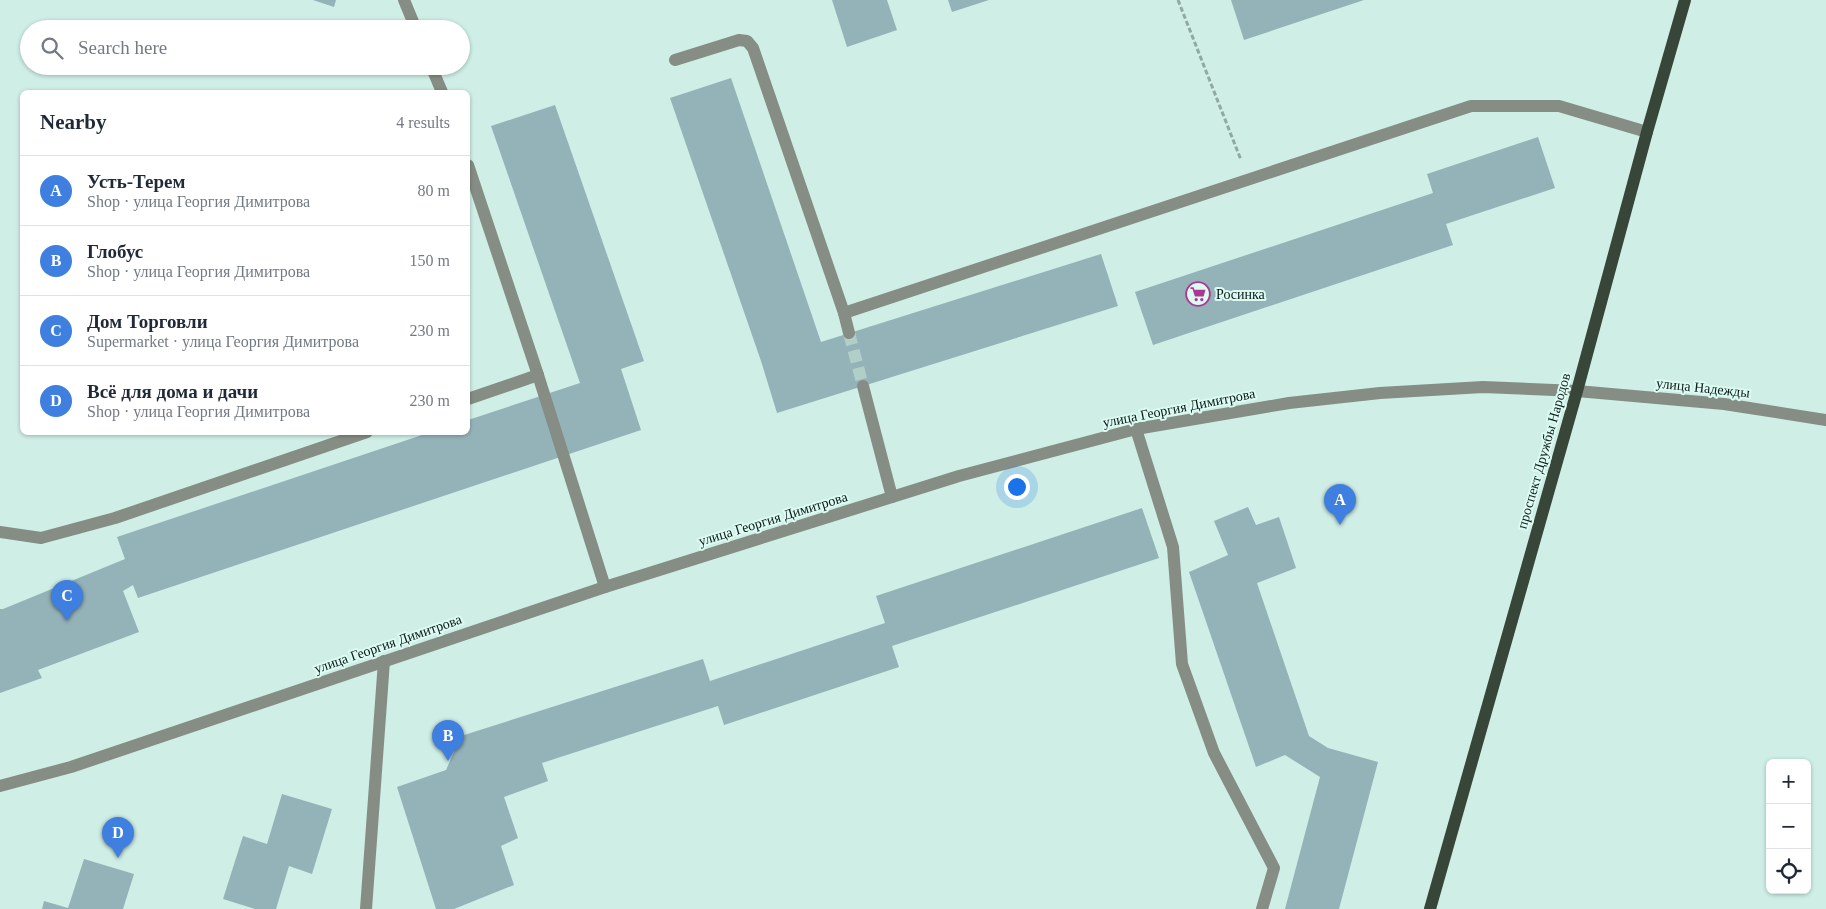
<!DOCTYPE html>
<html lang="en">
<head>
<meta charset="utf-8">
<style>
	:root { --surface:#fff; --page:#f2f2f3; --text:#1f2937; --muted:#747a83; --line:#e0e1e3; --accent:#7c3aed }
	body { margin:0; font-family:Georgia,serif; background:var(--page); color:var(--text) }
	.controls { position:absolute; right:15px; bottom:15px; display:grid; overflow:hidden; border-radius:8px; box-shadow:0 1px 4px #0004 }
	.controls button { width:45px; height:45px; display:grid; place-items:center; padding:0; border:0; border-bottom:1px solid var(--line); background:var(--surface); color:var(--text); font:25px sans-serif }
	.you { position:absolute; left:1016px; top:486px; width:18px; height:18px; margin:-12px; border:4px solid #fff; border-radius:50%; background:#1a73e8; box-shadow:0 0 0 8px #1a73e833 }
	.badge { display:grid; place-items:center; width:32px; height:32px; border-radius:50%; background:var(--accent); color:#fff; font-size:16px; font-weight:700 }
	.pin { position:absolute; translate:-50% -41px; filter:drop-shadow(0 1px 2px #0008) }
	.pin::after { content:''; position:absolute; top:26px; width:18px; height:15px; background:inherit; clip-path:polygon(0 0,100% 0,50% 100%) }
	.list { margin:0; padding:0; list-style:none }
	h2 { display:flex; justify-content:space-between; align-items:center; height:65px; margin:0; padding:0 20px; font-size:21px }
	h2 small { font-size:16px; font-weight:400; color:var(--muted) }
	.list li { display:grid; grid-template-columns:32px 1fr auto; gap:15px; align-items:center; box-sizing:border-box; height:70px; padding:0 20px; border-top:1px solid var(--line) }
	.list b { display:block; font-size:19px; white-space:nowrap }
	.list p { margin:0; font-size:16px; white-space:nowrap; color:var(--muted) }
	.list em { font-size:16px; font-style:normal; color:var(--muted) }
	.icon { flex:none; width:28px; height:28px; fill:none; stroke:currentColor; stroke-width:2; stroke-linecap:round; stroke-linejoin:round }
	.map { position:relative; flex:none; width:1826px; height:909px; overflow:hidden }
	.search { position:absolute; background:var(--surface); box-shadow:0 1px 4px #0004; left:20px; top:20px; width:450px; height:55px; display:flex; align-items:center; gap:12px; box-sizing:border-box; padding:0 18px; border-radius:28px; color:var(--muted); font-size:19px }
	.panel { position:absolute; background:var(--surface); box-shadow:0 1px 4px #0004; left:20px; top:90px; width:450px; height:345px; border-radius:8px }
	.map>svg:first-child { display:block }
	.building { fill:#94b3b9 }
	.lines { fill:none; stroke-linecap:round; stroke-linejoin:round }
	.minor-tunnel { stroke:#b1cec7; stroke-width:12; stroke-dasharray:12 6; stroke-linecap:butt }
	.path { stroke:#90aaa3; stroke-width:3; stroke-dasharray:5 2.5; stroke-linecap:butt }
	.minor { stroke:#858d85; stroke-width:12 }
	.major { stroke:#384639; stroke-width:12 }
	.labels { text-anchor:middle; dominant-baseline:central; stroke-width:4; stroke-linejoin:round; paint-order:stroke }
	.poi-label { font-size:14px; fill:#0d1916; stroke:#dbfbf3; text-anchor:start }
	.street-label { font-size:14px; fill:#0d1916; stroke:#dbfbf3 }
</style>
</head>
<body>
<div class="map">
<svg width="1826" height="909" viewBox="0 0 1826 909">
	<rect width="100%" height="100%" fill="#ceeee6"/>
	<g class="building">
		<polygon points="313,0 336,0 334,7"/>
		<polygon points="832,0 887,0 897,30 847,47"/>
		<polygon points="948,0 989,0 952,12"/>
		<polygon points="1231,0 1364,0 1244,40"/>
		<polygon points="731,78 821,342 1101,254 1118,306 777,413 761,361 670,98"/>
		<polygon points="555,105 644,361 621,369 641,430 138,598 133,585 123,591 139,632 38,670 42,678 0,693 0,609 3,609 125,559 117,537 431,432 468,432 468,420 580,383 491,126"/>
		<polygon points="1538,137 1555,188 1446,224 1453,245 1153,345 1135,292 1433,193 1427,174"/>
		<polygon points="1248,507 1256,525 1279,517 1296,568 1257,583 1309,736 1328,748 1378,762 1339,909 1285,909 1320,777 1285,755 1256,767 1189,572 1228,555 1214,521"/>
		<polygon points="1142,508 1159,558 892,646 899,667 724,725 718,706 542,763 548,781 504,797 518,838 501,846 514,885 454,909 436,909 397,787 446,770 461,736 703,659 710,681 885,623 876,596"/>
		<polygon points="282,794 332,809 312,874 289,866 276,909 255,909 223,899 243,836 267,844"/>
		<polygon points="84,859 134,874 123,909 42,909 44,901 68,908"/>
	</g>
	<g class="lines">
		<polyline class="minor-tunnel" points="849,333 863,386"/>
		<polyline class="path" points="1178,0 1241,160"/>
		<g class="minor">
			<polyline points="404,0 416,29"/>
			<polyline points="675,60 739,40 747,41 753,48 844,313 849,333"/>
			<polyline points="431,66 442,92"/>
			<polyline points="468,165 538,375"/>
			<polyline points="844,313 1471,106 1559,106 1647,132"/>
			<polyline points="863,386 892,497"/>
			<polyline points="468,399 538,375 605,587"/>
			<polyline points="1136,429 1173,547 1182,664 1214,753 1274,868 1262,909"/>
			<polyline points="0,532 41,538 115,518 367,432"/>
			<polyline points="0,786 71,767 605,587 959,476 1136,429 1289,403 1380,393 1483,387 1577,391 1724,404 1826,420"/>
			<polyline points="366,909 384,661"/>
		</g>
		<polyline class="major" points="1430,909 1577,391 1647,132 1685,0"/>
	</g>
	<defs>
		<g id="supermarket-ring" transform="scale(1.25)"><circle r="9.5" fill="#dbfbf3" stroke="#ae3891" stroke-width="1.5"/><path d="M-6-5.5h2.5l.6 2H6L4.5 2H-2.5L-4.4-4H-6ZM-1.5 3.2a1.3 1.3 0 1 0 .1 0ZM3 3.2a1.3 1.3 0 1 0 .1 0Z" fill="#ae3891"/></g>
	</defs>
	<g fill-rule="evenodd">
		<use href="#supermarket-ring" x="1198" y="294"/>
	</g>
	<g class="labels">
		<g class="poi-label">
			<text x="1216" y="294">Росинка</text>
		</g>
		<g class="street-label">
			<text transform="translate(1703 388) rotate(6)">улица Надежды</text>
			<text transform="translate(1179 408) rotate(-11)">улица Георгия Димитрова</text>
			<text transform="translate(1544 451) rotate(-74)">проспект Дружбы Народов</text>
			<text transform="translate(773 519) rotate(-17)">улица Георгия Димитрова</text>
			<text transform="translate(388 644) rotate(-19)">улица Георгия Димитрова</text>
		</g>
	</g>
</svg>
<div class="controls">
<button>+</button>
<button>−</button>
<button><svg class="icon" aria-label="locate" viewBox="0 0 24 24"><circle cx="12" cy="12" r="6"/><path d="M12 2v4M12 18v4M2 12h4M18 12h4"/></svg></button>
</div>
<div class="you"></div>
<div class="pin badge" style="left:1340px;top:525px;background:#3f7fe0">A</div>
<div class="pin badge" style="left:448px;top:761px;background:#3f7fe0">B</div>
<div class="pin badge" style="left:67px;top:621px;background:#3f7fe0">C</div>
<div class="pin badge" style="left:118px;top:858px;background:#3f7fe0">D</div>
<div class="search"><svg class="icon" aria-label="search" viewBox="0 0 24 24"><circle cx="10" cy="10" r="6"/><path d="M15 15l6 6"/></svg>Search here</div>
<section class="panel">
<h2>Nearby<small>4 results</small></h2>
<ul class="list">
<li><span class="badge" style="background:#3f7fe0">A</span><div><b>Усть-Терем</b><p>Shop · улица Георгия Димитрова</p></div><em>80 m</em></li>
<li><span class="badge" style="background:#3f7fe0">B</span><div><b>Глобус</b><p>Shop · улица Георгия Димитрова</p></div><em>150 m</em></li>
<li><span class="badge" style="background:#3f7fe0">C</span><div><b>Дом Торговли</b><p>Supermarket · улица Георгия Димитрова</p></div><em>230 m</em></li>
<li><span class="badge" style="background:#3f7fe0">D</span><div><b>Всё для дома и дачи</b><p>Shop · улица Георгия Димитрова</p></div><em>230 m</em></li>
</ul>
</section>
</div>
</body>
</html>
